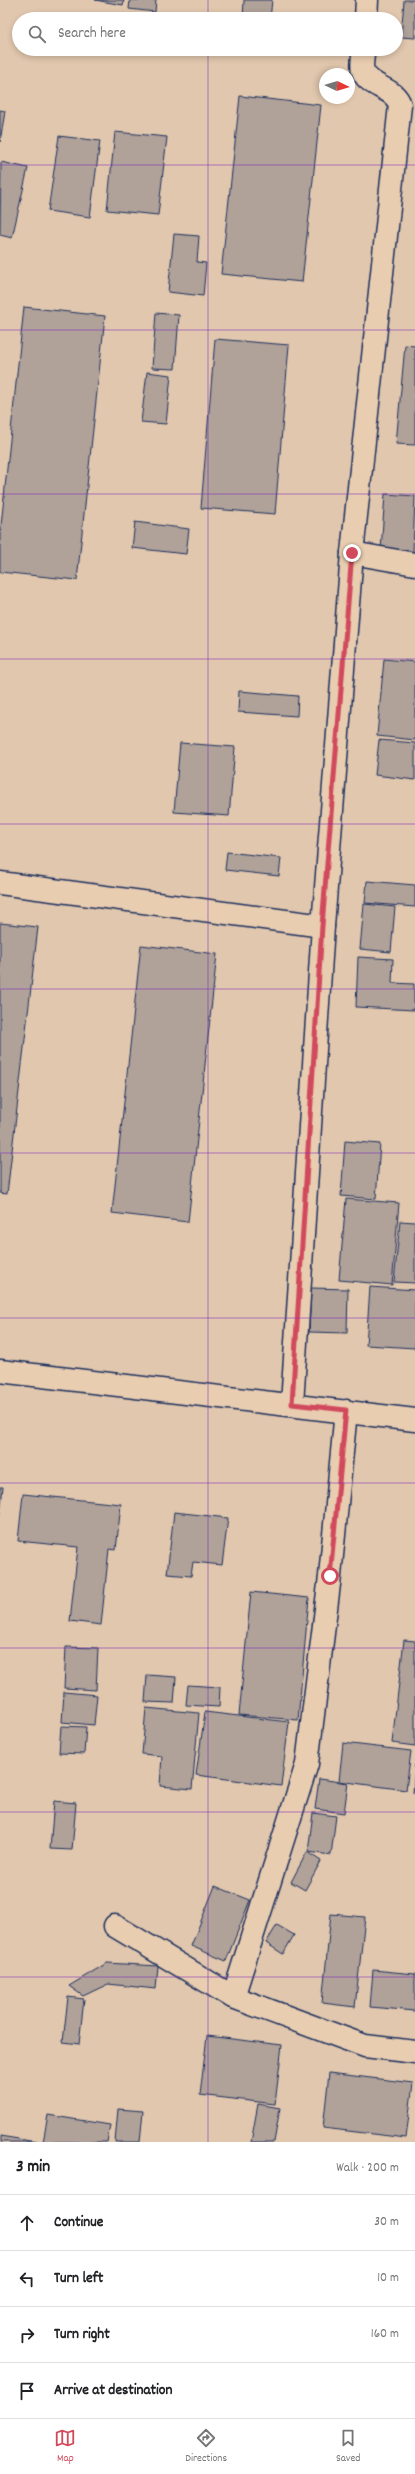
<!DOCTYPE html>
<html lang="en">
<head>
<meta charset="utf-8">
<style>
	:root { --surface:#fff; --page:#f6f6f6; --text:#202124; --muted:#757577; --line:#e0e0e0; --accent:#d1495b }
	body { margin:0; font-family:Dekko,sans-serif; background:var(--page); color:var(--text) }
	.compass { position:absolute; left:319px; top:68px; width:36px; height:36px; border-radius:50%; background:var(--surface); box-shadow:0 2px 6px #0003; rotate:94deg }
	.stop { position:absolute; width:12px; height:12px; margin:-9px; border:3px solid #d1495b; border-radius:50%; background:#fff }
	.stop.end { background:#d1495b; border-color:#fff; box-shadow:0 1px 4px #0008 }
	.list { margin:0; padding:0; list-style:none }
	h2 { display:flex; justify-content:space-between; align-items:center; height:52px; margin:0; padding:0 16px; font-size:17px }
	h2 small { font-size:13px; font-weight:400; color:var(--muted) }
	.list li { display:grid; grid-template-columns:26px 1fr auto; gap:12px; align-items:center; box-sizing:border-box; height:56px; padding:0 16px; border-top:1px solid var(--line) }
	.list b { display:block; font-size:15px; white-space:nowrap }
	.list em { font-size:13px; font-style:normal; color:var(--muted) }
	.icon { flex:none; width:22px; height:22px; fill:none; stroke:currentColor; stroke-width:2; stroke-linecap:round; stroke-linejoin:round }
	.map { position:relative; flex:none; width:415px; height:2142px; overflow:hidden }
	.search { position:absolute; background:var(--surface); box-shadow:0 2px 6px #0003; left:12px; right:12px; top:12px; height:44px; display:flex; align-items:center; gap:10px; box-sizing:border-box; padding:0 14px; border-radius:22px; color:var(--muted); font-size:15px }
	.sheet { height:276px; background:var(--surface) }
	nav { display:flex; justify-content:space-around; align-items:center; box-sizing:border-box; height:56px; border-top:1px solid var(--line); background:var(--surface); font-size:11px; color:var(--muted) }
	nav a { display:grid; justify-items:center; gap:2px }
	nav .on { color:var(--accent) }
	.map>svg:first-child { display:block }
	.building { fill:#b0a199; stroke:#1b2f5e }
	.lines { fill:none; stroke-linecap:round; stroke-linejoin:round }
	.minor-casing { stroke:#1b2f5e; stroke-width:25 }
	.tertiary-casing { stroke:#1b2f5e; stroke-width:25 }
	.minor { stroke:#e9cdb0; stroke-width:22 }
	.tertiary { stroke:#e9cdb0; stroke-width:22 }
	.route { stroke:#d1495b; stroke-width:5 }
	.grid { fill:none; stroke:#7b2cbf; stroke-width:1; stroke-opacity:0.55 }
</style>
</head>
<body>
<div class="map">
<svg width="415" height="2142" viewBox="0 0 415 2142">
	<rect width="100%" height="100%" fill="#e1c7ad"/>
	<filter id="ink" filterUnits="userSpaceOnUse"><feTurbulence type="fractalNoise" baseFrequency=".025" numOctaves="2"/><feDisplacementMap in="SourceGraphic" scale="8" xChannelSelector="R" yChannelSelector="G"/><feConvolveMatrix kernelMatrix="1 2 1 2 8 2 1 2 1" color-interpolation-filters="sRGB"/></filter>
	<g filter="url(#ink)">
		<g class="building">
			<polygon points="95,0 124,0 123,5"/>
			<polygon points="130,0 156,0 155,12 129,9"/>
			<polygon points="244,0 272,0 270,19 243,19"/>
			<polygon points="404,0 415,0 415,38 401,37"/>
			<polygon points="240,96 321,105 302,282 221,274"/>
			<polygon points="0,110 5,111 0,142"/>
			<polygon points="115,132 167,137 158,215 107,210"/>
			<polygon points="59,136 100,141 90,217 48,211"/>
			<polygon points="1,162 28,168 12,238 0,235"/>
			<polygon points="174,234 199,236 197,262 206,263 203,296 168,292"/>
			<polygon points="24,307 105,316 77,580 0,572 0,535"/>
			<polygon points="156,313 179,315 175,369 152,368"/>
			<polygon points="215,339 289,345 275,514 201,508"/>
			<polygon points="405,345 415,346 415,445 396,444"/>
			<polygon points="147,372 171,375 166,424 141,422"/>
			<polygon points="385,494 415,496 413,552 381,550"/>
			<polygon points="135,522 189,529 186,554 132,548"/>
			<polygon points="384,659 415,662 415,740 377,736"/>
			<polygon points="239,691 298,696 297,716 238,712"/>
			<polygon points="379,740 415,743 415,780 375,775"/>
			<polygon points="180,743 235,747 229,816 174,812"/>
			<polygon points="227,852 281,858 279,876 225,870"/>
			<polygon points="367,881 415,885 415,907 365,903"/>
			<polygon points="364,904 395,907 391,952 360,949"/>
			<polygon points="0,923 38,927 7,1194 0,1193"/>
			<polygon points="141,945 217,954 188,1222 112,1213"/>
			<polygon points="358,957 393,959 392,983 414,984 414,1010 356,1007"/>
			<polygon points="345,1141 380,1144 376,1199 341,1196"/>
			<polygon points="346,1199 399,1203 392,1285 339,1280"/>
			<polygon points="400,1221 415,1222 415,1283 394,1282"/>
			<polygon points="370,1287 415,1290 415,1348 366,1345"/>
			<polygon points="311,1288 348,1289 347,1333 309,1332"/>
			<polygon points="0,1487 3,1487 0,1513"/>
			<polygon points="23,1494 121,1504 116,1550 109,1549 101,1625 70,1621 78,1547 18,1541"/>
			<polygon points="174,1512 228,1518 222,1565 193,1562 191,1576 167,1574"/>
			<polygon points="251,1592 309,1598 298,1720 239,1715"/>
			<polygon points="404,1640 415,1641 415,1746 392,1743"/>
			<polygon points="66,1647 98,1648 96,1690 64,1688"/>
			<polygon points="147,1675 176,1677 174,1703 145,1702"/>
			<polygon points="188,1685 220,1687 219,1707 186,1705"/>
			<polygon points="64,1692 97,1695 94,1725 62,1722"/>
			<polygon points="146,1708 199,1713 192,1789 160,1786 162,1756 142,1754"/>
			<polygon points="205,1712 289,1722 281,1786 196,1775"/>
			<polygon points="61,1726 86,1727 84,1754 59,1753"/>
			<polygon points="343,1743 411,1751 406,1790 339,1781"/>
			<polygon points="415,1765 415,1793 413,1793"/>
			<polygon points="319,1779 348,1783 344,1813 315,1809"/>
			<polygon points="54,1801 76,1803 72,1850 50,1849"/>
			<polygon points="313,1813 336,1816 331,1855 308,1852"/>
			<polygon points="307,1852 321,1861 305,1890 291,1882"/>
			<polygon points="215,1886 250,1900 226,1961 191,1946"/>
			<polygon points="331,1914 365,1917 355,2007 322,2003"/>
			<polygon points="277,1925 294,1935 283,1954 266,1943"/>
			<polygon points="107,1963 158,1966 156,1989 108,1984 83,1996 69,1986"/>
			<polygon points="373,1970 415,1974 415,2011 370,2007"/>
			<polygon points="68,1997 84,1999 79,2044 63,2042"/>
			<polygon points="207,2036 282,2045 275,2104 200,2095"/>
			<polygon points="329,2073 413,2083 406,2138 323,2128"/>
			<polygon points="258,2104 280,2108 274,2142 251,2142"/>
			<polygon points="118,2109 143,2111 140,2142 115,2142"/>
			<polygon points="48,2115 110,2125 107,2142 43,2142"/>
			<polygon points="0,2136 37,2142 0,2142"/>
		</g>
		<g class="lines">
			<g class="minor-casing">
				<g id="minor">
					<polyline points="366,19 367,0"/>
					<polyline points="352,553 415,564"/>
					<polyline points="0,883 323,926"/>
					<path d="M 292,1404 L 323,926 L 352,553 L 400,105 C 395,87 369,88 363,71 C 361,65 363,56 364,49"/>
					<polyline points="115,1926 233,1997 365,2046 415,2052"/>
					<polyline points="233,1997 307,1764 330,1576 346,1411"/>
				</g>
			</g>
			<g class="tertiary-casing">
				<polyline id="tertiary" points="0,1371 415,1420"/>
			</g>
			<use href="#minor" class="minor"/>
			<use href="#tertiary" class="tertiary"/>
		</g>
	</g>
	<g class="lines" filter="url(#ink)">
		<polyline class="route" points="330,1576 346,1410 292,1404 322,926 352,553"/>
	</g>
	<path class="grid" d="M 208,0 L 208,19M 208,49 L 208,2142M 0,165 L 415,165M 0,330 L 415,330M 0,494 L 415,494M 0,659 L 415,659M 0,824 L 415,824M 0,989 L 415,989M 0,1153 L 415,1153M 0,1318 L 415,1318M 0,1483 L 415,1483M 0,1648 L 415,1648M 0,1812 L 415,1812M 0,1977 L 415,1977"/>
</svg>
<svg class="compass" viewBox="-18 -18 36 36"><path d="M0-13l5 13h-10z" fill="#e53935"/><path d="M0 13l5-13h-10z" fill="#757577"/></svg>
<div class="stop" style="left:330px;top:1576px"></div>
<div class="stop end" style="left:352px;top:553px"></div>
<div class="search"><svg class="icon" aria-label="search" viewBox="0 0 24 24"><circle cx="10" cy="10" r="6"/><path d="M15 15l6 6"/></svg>Search here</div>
</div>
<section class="sheet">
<h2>3 min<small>Walk · 200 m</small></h2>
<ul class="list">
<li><svg class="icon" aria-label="ahead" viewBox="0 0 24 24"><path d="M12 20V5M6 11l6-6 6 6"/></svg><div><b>Continue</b></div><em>30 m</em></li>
<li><svg class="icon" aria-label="left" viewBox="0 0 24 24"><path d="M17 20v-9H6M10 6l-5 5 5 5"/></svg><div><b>Turn left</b></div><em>10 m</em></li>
<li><svg class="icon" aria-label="right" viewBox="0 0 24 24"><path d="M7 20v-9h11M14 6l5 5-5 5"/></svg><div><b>Turn right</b></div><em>160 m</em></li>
<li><svg class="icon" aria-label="arrive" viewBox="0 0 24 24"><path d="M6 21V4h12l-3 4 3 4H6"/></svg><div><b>Arrive at destination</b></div></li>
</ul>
</section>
<nav>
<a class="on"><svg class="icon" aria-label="map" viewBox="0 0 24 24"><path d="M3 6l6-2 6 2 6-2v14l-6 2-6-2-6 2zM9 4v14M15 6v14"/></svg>Map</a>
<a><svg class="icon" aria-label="directions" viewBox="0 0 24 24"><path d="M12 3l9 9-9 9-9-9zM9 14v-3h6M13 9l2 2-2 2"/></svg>Directions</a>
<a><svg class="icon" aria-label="saved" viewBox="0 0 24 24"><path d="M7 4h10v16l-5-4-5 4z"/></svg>Saved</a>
</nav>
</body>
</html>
